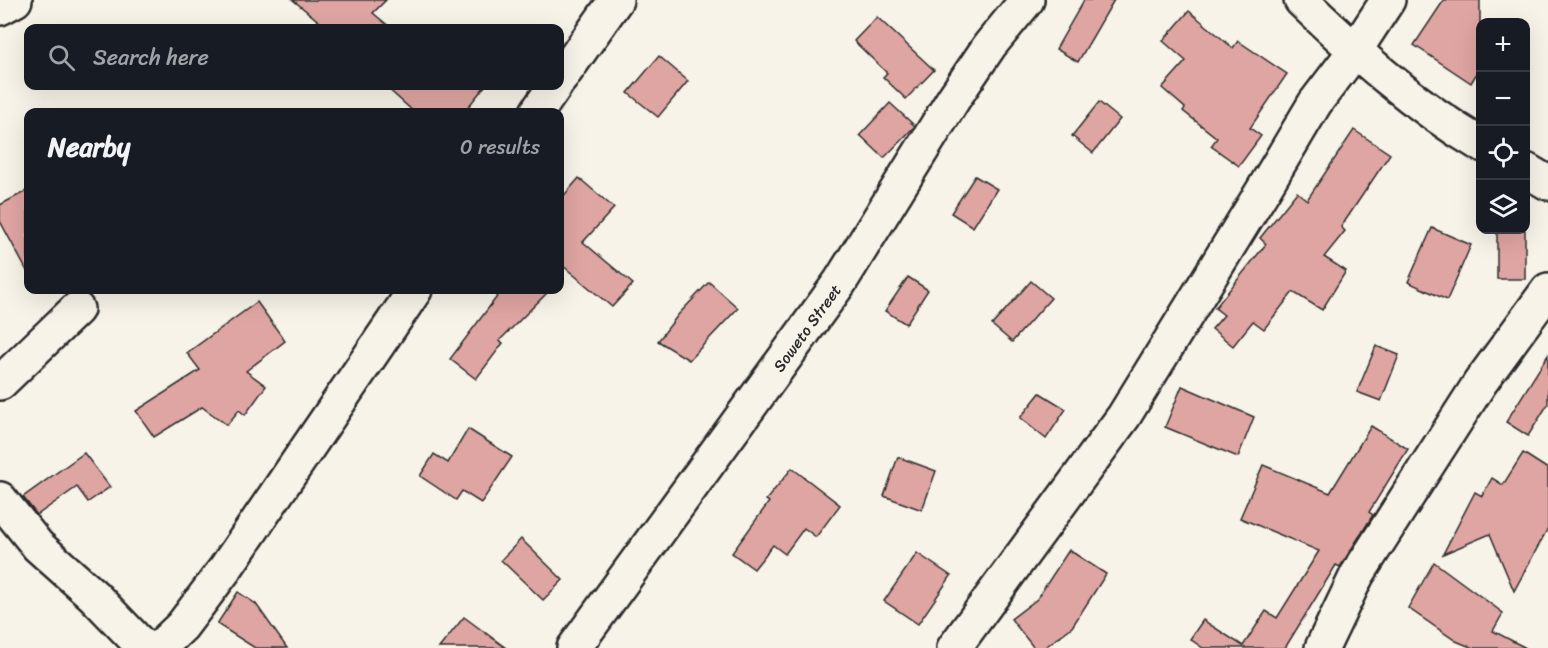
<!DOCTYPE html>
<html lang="en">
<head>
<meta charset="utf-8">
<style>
	:root { --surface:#171b24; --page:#20242c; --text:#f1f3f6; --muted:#9ea1a6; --line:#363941 }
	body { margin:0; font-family:Sriracha,sans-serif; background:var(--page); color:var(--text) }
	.controls { position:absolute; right:18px; top:18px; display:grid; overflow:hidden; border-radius:12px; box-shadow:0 6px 24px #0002 }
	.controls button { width:54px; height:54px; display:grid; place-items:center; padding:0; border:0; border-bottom:2px solid var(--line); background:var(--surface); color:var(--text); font:30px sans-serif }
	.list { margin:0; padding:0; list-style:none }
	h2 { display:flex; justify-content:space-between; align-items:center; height:78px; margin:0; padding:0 24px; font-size:26px }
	h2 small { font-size:20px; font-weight:400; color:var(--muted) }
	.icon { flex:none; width:33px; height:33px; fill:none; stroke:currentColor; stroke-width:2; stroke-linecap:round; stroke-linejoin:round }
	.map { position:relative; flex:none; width:1548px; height:648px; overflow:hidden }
	.search { position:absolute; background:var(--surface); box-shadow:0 6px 24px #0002; left:24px; top:24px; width:540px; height:66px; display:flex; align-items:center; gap:15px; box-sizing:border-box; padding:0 21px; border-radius:12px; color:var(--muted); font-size:22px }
	.panel { position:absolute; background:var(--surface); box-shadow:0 6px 24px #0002; left:24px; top:108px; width:540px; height:186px; border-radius:12px }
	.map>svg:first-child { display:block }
	.building { fill:#dfa5a2; stroke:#2b2b2b; stroke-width:1.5 }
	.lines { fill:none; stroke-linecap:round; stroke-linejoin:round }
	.minor-casing { stroke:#2b2b2b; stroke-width:38 }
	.minor { stroke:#f7f3e8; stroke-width:33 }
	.labels { text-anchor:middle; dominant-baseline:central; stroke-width:4.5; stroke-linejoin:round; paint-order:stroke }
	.street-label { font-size:16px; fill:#2b2b2b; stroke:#f7f3e8 }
</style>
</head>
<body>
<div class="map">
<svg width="1548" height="648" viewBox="0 0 1548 648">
	<rect width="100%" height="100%" fill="#f7f3e8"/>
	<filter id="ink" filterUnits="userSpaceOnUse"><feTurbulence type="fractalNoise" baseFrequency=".0167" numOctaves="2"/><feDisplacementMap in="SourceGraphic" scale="12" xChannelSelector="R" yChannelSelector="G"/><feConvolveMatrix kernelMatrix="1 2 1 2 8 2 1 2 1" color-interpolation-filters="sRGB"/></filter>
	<g filter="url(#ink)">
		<g class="building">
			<polygon points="293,0 386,0 373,13 391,28 327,28"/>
			<polygon points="1084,0 1114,0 1078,62 1056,49"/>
			<polygon points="1444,0 1480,0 1480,68 1471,83 1414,45"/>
			<polygon points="1189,11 1233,48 1238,41 1287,74 1250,128 1261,136 1239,166 1211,146 1217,138 1183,111 1185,108 1162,88 1186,61 1163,41"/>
			<polygon points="877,17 934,70 906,99 883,77 887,73 854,41"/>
			<polygon points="659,56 688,81 658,117 628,93"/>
			<polygon points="385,86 485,86 464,112 414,112"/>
			<polygon points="1099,102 1120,119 1093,153 1072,136"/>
			<polygon points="890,103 915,126 884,158 860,135"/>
			<polygon points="1354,130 1390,154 1341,227 1345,231 1324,257 1346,271 1322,310 1293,292 1264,329 1253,321 1233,346 1212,329 1224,315 1215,308 1266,244 1260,238 1297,192 1307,200"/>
			<polygon points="975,176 997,189 973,227 951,213"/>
			<polygon points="579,178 614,208 583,242 633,284 612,307 562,265 560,268 560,200"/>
			<polygon points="28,190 28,273 0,221 0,205"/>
			<polygon points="1432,228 1471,245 1447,300 1408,282"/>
			<rect x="1497" y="230" width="28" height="49"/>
			<polygon points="908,277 928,290 906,324 885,311"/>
			<polygon points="1031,281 1051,298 1012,342 992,325"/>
			<polygon points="709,282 738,308 689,360 658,341 678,315"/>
			<polygon points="502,290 550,290 499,341 503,343 476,379 450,359"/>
			<polygon points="257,302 285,341 246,371 266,386 245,415 239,410 227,425 202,407 154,437 136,411 200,370 187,353"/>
			<polygon points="1376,346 1399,355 1381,401 1357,392"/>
			<polygon points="1548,355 1548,404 1528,436 1506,422"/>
			<polygon points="1182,386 1254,417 1238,457 1165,427"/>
			<polygon points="1040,393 1066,409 1046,439 1020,418"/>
			<polygon points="1371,426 1408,449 1369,512 1373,515 1340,567 1336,565 1285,648 1203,648 1190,639 1203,620 1243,646 1266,611 1277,618 1319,551 1240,518 1263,465 1330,493"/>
			<polygon points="468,429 512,457 481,503 462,491 456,500 420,476 434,454 448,463"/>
			<polygon points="84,453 110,487 88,502 77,487 37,515 23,497"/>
			<polygon points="1523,453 1548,469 1548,528 1514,591 1490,534 1443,554 1475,492 1482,496 1492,478 1503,485"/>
			<polygon points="898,457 936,471 922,510 884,496"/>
			<polygon points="792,468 840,505 816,537 804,528 785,554 773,545 754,569 732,553 769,502 766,500"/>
			<polygon points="521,539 563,580 543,600 501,560"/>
			<polygon points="1069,550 1106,574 1072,627 1044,648 1034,648 1011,619 1037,599"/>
			<polygon points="917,553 951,576 918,624 884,601"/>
			<polygon points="1434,562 1503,613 1493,631 1526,648 1473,648 1456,641 1408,608"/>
			<polygon points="238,592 256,604 287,648 255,648 217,624"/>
			<polygon points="464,617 506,648 439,648"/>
		</g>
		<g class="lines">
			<g class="minor-casing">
				<g id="minor">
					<path d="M 1301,0 C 1356,53 1414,105 1480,144"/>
					<polyline points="0,8 15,0"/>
					<polyline points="560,79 616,0"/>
					<polyline points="537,112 555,86"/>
					<polyline points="1526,170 1548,183"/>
					<polyline points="0,383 77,309"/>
					<polyline points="0,499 38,546 94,596 144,648"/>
					<polyline points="159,648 182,626 225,569 415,290"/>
					<path id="s1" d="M 574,648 L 840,282 L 954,98 L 990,45 L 1027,0"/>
					<polyline points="954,648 1124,416 1262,192 1315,103 1354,52 1388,0"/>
					<polyline points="1322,648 1357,575 1480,383 1548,290"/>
				</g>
			</g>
			<use href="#minor" class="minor"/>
		</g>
	</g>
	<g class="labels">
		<g class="street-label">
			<text stroke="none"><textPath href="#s1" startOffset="396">Soweto Street</textPath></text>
		</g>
	</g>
</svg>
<div class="controls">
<button>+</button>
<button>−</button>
<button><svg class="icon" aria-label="locate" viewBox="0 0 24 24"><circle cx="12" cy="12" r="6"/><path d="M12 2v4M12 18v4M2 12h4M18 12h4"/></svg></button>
<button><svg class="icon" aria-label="layers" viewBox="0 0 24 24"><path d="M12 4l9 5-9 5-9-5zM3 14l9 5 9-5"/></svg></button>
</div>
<div class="search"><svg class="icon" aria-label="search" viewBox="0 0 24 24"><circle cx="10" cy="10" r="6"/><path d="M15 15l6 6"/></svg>Search here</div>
<section class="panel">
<h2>Nearby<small>0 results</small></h2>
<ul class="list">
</ul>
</section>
</div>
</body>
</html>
